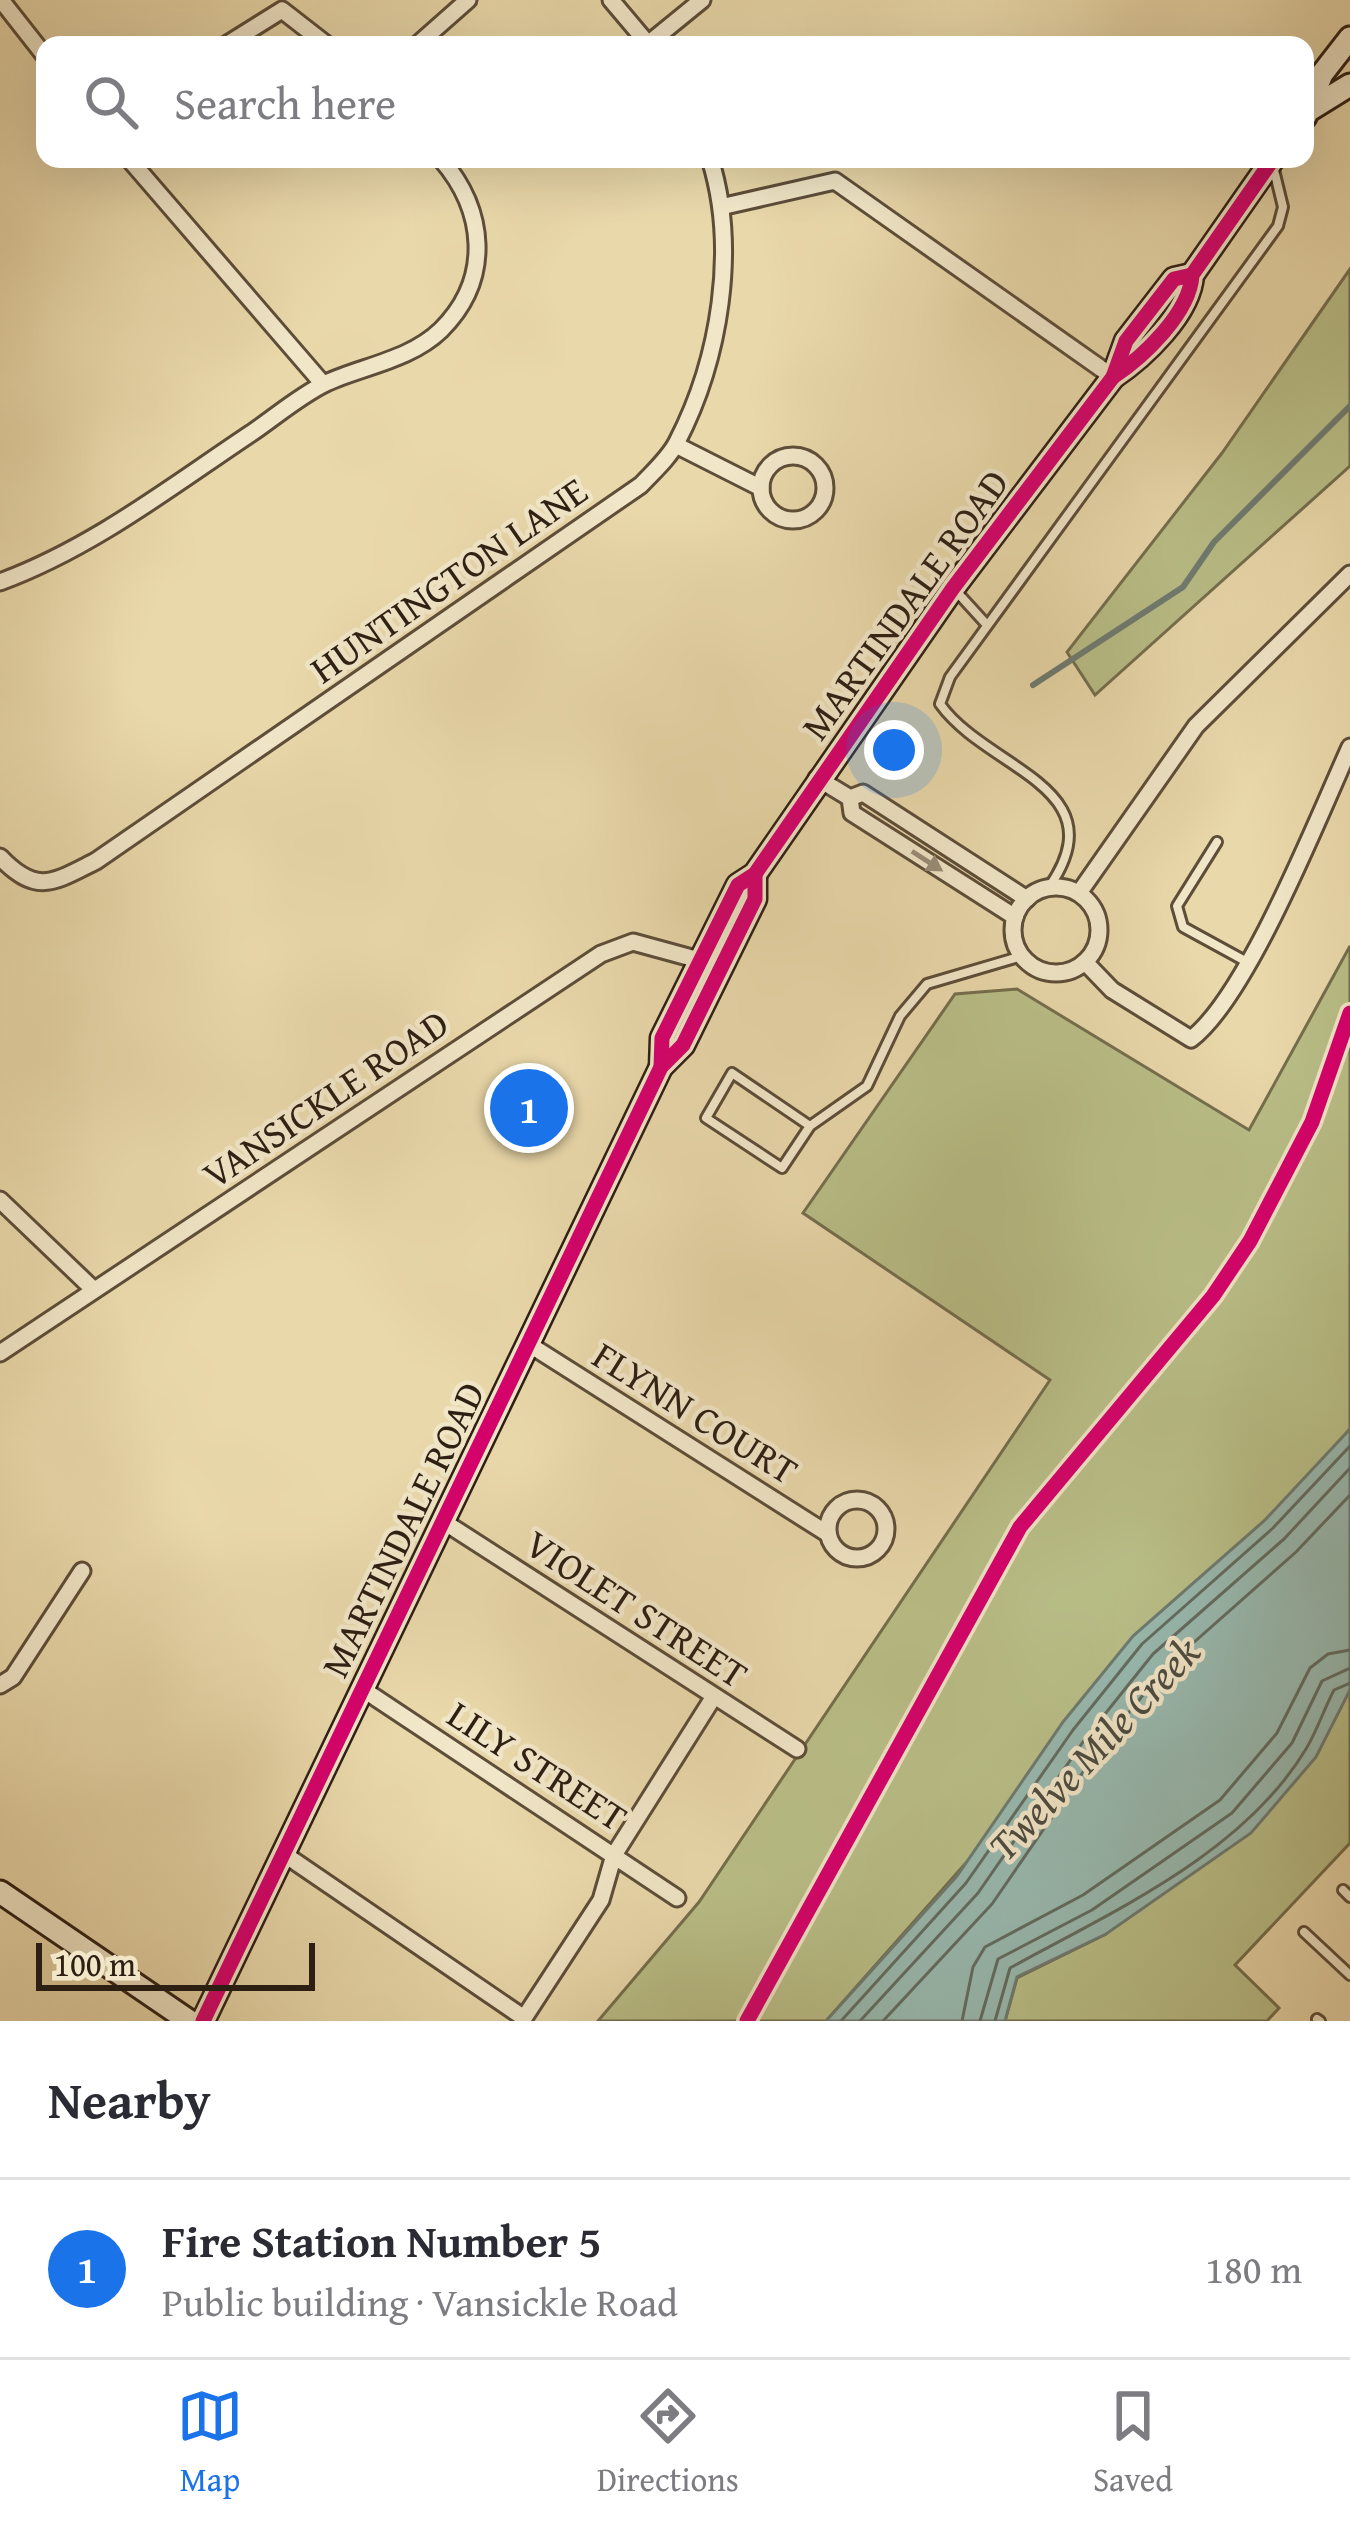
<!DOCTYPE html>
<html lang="en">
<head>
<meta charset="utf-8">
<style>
	:root { --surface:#fff; --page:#f2f2f3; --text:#2b2b33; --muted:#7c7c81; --line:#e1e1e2; --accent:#1a73e8 }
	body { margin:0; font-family:"Gentium Book Plus",serif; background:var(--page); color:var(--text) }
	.scale { position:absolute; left:36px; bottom:30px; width:279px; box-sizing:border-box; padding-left:12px; border:6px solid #2e1f13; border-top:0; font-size:33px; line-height:42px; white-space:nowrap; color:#2e1f13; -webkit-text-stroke:9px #f1e6c8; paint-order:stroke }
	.you { position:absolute; left:894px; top:750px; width:42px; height:42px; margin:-30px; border:9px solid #fff; border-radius:50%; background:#1a73e8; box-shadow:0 0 0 18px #1a73e833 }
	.badge { display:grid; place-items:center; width:78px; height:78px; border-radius:50%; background:var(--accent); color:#fff; font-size:39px; font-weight:700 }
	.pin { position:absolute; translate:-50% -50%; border:6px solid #fff; box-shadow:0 3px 12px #0006 }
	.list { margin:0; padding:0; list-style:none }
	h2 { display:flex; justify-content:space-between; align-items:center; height:156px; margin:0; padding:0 48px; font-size:51px }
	h2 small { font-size:39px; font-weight:400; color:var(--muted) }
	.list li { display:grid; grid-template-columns:78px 1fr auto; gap:36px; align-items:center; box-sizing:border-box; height:180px; padding:0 48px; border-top:3px solid var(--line) }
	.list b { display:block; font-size:45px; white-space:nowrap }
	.list p { margin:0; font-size:39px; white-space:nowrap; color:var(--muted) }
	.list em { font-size:39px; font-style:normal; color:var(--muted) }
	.icon { flex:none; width:66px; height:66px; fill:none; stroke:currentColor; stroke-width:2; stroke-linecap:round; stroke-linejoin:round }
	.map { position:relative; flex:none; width:1350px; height:2021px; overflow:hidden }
	.search { position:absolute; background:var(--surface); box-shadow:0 12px 48px #0002; left:36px; right:36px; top:36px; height:132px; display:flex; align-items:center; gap:30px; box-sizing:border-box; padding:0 42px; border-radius:24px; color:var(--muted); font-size:45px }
	.sheet { height:336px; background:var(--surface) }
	nav { display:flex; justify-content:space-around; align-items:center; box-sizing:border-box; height:168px; border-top:3px solid var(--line); background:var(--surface); font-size:33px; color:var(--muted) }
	nav a { display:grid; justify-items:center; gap:6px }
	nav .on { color:var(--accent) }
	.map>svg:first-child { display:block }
	.green { fill:#b9be87; stroke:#746e4d; stroke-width:3 }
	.water { fill:#98b9af; stroke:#6e7b71; stroke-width:3 }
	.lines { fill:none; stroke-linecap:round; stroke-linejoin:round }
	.shore { stroke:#636c61; stroke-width:3 }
	.stream { stroke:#6e7b71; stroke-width:6 }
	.lane-casing { stroke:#5d4d39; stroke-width:14 }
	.street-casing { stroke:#5d4d39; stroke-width:21 }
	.secondary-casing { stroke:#2e1f13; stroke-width:27 }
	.lane { stroke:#f1e6c8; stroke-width:8 }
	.street { stroke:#f1e6c8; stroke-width:15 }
	.secondary { stroke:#f1e6c8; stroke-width:21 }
	.cycleway-casing { stroke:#f1e6c8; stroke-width:22 }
	.cycleway { stroke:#d6006c; stroke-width:15 }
	.oneway { fill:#998c77 }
	.labels { text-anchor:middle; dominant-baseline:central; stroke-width:9; stroke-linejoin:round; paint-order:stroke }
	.street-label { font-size:39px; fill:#2e1f13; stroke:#f1e6c8 }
	.water-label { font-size:42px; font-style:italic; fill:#4e4d42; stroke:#f1e6c8 }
</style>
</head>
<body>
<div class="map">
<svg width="1350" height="2021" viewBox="0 0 1350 2021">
	<rect width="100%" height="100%" fill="#e9d8aa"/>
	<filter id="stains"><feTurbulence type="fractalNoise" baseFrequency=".00167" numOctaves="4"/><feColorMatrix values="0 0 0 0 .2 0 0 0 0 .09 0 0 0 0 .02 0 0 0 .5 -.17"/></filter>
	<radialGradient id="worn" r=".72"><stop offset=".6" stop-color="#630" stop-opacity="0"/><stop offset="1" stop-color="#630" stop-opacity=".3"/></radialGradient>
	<g class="green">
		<polygon points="1350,269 1350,466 1095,695 1067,652 1222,453"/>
		<polygon points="1350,946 1350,1429 826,2021 598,2021 699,1902 1050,1380 803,1213 955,994 1017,989 1249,1130"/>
		<polygon points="1350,1690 1350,1843 1235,1965 1279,2008 1267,2021 1005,2021 1017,1978 1106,1934"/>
	</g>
	<polygon class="water" points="1350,1429 1350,1690 1316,1757 1251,1833 1106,1934 1017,1977 1005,2021 826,2021 957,1876 1063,1722 1133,1636 1265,1520"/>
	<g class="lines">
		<g class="shore">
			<polyline points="841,2021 966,1883 1073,1730 1142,1644 1273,1528 1350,1446"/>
			<polyline points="860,2021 978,1893 1085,1739 1153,1654 1284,1539 1350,1468"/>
			<polyline points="883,2021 992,1904 1099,1749 1166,1667 1296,1552 1350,1495"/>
			<polyline points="962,2021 973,1967 985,1947 1083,1895 1220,1800 1277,1733 1310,1668 1328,1654 1350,1650"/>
			<polyline points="980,2021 998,1959 1092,1910 1232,1813 1292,1743 1322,1681 1350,1668"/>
			<path d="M 995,2021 L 1010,1968 C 1113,1911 1242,1855 1306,1749 C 1317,1731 1324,1709 1334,1690 L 1350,1683"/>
		</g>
		<polyline class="stream" points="1033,685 1183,587 1214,542 1350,406"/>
		<g class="lane-casing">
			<g id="lane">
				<polyline points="956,591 987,625"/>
				<polyline points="1217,842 1177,906 1183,927 1247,962"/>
				<path d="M 1049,887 C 1119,787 987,770 940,704 L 950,677 L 1278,226 L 1283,207 L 1273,166"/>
				<polyline points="810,1126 732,1073 706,1118 782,1168 810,1126 867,1086 900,1016 927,984 1022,956"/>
				<polyline points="1343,1890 1350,1897"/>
				<polyline points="1304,1932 1350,1975"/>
				<polyline points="1317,2019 1320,2021"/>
			</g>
		</g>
		<g class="street-casing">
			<g id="street">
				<polyline points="1,0 45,56"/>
				<polyline points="611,0 649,45"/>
				<polyline points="648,44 702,0"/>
				<polyline points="226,45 282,10 327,45"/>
				<polyline points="417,45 468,0"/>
				<polyline points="129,159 323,384"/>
				<polyline points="725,206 835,181 1113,377"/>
				<polyline points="676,445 761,488"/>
				<circle cx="793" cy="488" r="32"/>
				<path d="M 0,582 C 92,548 169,488 250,434 C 274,418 299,396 326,383 C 363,366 410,360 441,330 C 493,278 485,210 441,159"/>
				<polyline points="817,778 850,798 863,793 1027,899"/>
				<polyline points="850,798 852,813 1015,917"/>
				<path d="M 0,857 C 37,896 54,882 96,861 L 641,485 C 653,472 669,458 677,442 C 720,359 738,248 710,159"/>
				<circle cx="1056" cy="930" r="43"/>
				<polyline points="1079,893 1196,726 1350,574"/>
				<path d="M 1085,962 L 1112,990 L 1191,1039 C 1247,997 1318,818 1350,747"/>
				<polyline points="0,1200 94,1290"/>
				<polyline points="530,1345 828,1534"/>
				<polyline points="0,1353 601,954 633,942 699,960"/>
				<circle cx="857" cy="1529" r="29"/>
				<polyline points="441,1520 797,1749"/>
				<polyline points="0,1685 13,1677 82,1571"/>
				<polyline points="361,1688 677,1898"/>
				<polyline points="281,1852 524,2018 601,1900 614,1855 713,1698"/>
			</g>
		</g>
		<g class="secondary-casing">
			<g id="secondary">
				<polyline points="1311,109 1350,85"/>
				<polyline points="1305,117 1322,74 1350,38"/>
				<path d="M 1113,377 C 1143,357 1190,313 1192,275 L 1273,159"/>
				<polyline points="661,1067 662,1038 738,885 755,874 953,588 1113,377 1126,341 1174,279 1192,275"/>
				<polyline points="0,1892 189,2021"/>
				<polyline points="203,2021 661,1067 683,1045 755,899 755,874"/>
			</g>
		</g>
		<use href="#lane" class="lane"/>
		<use href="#street" class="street"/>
		<use href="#secondary" class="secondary"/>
		<g class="cycleway-casing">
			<g id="cycleway">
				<path d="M 1113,377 C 1143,357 1190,313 1192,275 L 1273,159"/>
				<polyline points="661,1067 662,1038 738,885 755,874 953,588 1113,377 1126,341 1174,279 1192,275"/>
				<polyline points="203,2021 661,1067 683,1045 755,899 755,874"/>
				<polyline points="747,2021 1020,1527 1213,1296 1250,1241 1312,1122 1350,1013"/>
			</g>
		</g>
		<use href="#cycleway" class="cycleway"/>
	</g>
	<defs><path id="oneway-solid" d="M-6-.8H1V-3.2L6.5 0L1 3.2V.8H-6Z" transform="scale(3)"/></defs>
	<use class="oneway" href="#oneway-solid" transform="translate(927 861) rotate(33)"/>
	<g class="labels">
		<g class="street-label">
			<text transform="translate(448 579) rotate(-35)">HUNTINGTON LANE</text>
			<text transform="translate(904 604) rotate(-54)">MARTINDALE ROAD</text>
			<text transform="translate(325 1098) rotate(-34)">VANSICKLE ROAD</text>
			<text transform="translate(696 1412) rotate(32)">FLYNN COURT</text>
			<text transform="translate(402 1529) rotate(-64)">MARTINDALE ROAD</text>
			<text transform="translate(637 1608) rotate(33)">VIOLET STREET</text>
			<text transform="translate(538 1765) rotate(33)">LILY STREET</text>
		</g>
		<g class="water-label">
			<text transform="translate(1093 1748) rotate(-47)">Twelve Mile Creek</text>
		</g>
	</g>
	<rect width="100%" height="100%" filter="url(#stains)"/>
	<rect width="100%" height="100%" fill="url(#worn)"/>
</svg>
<div class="scale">100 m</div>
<div class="you"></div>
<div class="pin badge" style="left:529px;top:1108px">1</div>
<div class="search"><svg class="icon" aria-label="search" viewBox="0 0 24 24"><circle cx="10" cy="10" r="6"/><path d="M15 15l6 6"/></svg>Search here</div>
</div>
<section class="sheet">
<h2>Nearby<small></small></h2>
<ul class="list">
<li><span class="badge">1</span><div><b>Fire Station Number 5</b><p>Public building · Vansickle Road</p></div><em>180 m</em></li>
</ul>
</section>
<nav>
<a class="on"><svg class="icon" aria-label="map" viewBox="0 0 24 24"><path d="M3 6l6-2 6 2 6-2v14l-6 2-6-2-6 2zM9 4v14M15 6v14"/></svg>Map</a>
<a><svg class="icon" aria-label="directions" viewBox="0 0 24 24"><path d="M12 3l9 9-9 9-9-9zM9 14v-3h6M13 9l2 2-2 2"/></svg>Directions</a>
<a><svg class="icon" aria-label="saved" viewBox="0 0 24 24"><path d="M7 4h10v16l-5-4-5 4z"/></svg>Saved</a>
</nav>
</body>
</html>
